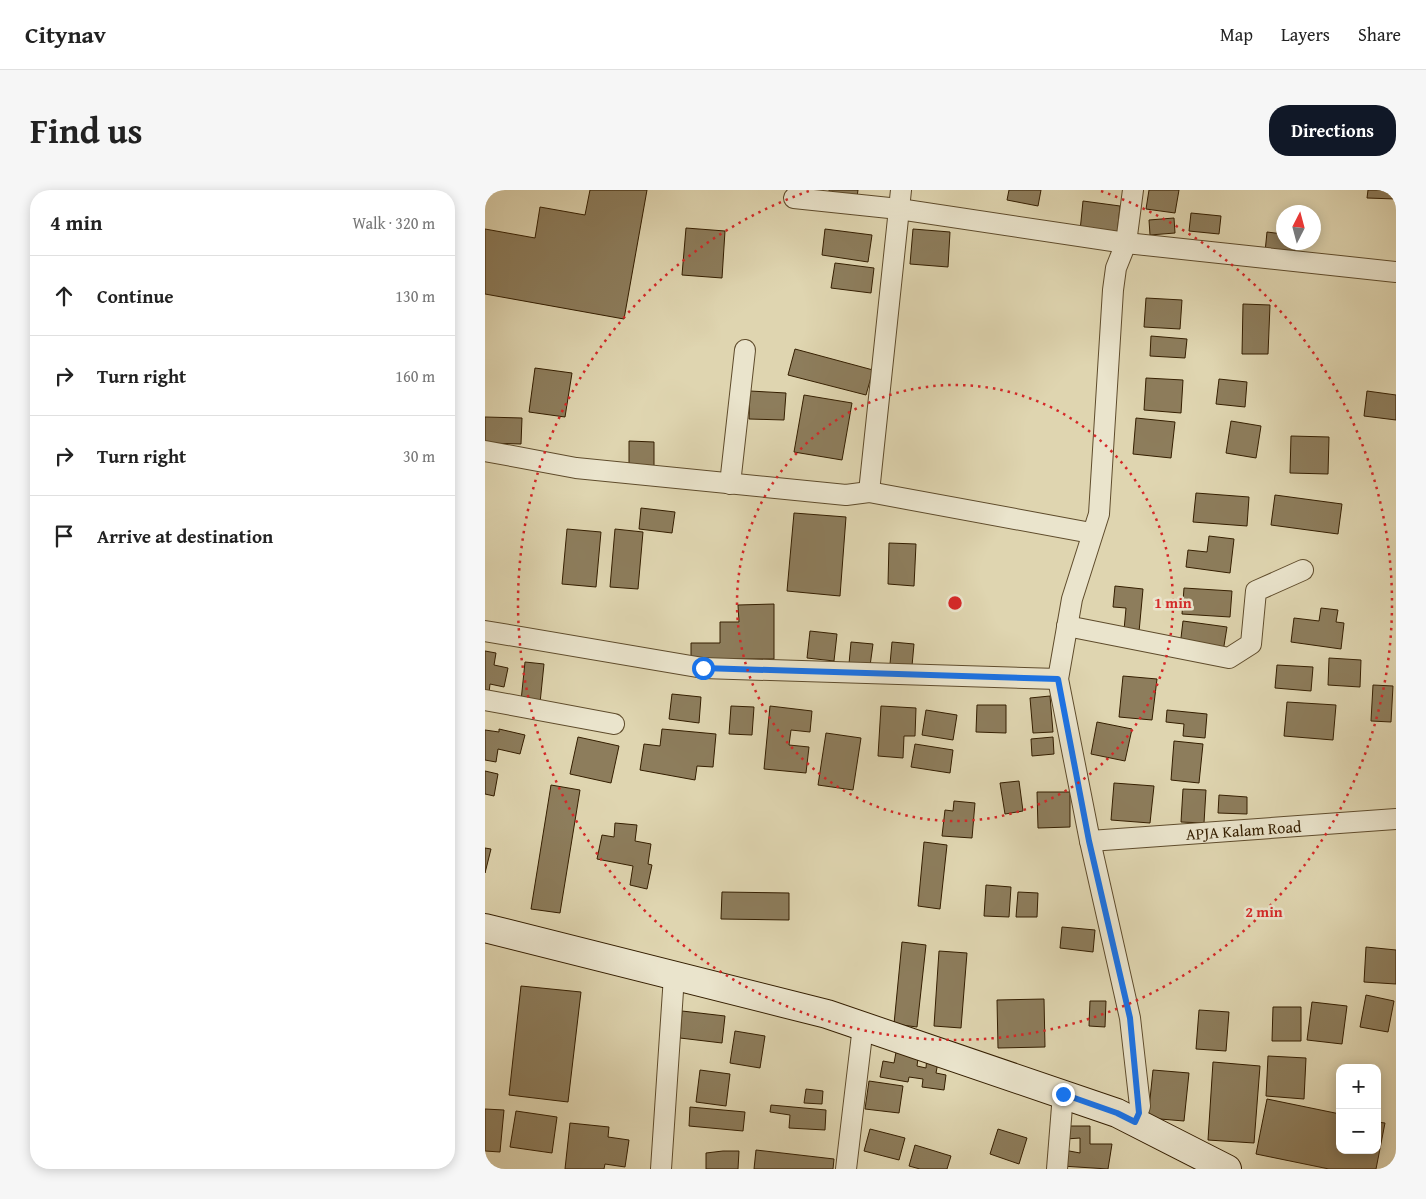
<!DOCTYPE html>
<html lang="en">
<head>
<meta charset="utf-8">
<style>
	:root { --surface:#fff; --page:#f6f6f6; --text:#222; --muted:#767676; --line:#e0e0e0; --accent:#111827 }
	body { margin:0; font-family:"Gentium Book Plus",serif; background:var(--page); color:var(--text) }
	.controls { position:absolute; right:15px; bottom:15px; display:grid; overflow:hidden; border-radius:10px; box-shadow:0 2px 12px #0003 }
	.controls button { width:45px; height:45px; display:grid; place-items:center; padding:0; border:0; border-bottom:1px solid var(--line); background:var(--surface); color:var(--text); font:25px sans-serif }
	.compass { position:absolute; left:791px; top:15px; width:45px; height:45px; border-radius:50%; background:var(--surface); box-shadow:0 2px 12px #0003; rotate:6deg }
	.stop { position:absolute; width:15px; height:15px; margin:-11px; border:4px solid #1a73e8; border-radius:50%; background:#fff }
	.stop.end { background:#1a73e8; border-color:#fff; box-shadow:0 1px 5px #0008 }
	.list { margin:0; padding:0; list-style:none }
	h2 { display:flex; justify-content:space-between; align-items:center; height:65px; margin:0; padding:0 20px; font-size:21px }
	h2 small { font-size:16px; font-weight:400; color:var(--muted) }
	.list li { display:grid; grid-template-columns:32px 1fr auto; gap:15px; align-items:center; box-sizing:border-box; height:80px; padding:0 20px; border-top:1px solid var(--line) }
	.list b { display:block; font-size:19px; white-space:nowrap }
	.list em { font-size:16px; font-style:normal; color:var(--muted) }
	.icon { flex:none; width:28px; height:28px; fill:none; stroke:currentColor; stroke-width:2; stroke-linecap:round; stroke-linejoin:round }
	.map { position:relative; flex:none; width:911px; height:979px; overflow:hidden; border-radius:20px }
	header { display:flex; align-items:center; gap:30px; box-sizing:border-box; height:70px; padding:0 25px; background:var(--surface); border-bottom:1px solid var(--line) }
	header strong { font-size:24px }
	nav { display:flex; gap:28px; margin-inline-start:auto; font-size:18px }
	.intro { display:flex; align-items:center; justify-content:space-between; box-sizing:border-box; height:120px; padding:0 30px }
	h1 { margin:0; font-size:35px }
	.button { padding:12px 22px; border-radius:20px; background:var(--accent); color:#fff; font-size:18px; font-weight:700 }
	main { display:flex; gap:30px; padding:0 30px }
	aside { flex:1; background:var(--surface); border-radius:20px; box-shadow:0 2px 12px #0003 }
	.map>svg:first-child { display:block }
	.building { fill:#8d7d5c; stroke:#341e00 }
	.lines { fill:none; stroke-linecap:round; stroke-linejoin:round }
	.street-casing { stroke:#5f4c2c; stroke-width:22 }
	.secondary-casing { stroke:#341e00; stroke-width:30 }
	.street { stroke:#eae4cc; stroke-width:20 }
	.secondary { stroke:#eae4cc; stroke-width:28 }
	.route { stroke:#1a73e8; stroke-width:6 }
	.ring { fill:none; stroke:#d62828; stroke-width:2.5; stroke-dasharray:2.5 5 }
	.labels { text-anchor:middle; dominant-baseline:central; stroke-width:5; stroke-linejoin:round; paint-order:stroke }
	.street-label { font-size:16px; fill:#341e00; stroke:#eae4cc }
	.centre { fill:#d62828; stroke:#eae4cc; stroke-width:2.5 }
	.ring-label { font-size:15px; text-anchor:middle; font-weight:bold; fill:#d62828; stroke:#eae4cc; stroke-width:5; stroke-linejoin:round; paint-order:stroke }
</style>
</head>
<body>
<header>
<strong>Citynav</strong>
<nav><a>Map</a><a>Layers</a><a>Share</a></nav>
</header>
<div class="intro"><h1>Find us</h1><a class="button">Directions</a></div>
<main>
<aside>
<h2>4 min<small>Walk · 320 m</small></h2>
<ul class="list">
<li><svg class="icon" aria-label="ahead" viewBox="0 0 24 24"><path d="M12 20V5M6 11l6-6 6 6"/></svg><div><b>Continue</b></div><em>130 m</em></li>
<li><svg class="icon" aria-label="right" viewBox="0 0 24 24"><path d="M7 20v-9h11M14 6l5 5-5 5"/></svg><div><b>Turn right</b></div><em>160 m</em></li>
<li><svg class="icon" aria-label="right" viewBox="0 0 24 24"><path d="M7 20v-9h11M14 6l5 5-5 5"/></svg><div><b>Turn right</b></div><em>30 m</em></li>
<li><svg class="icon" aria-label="arrive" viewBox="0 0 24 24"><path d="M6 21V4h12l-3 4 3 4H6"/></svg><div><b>Arrive at destination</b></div></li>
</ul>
</aside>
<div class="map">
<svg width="911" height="979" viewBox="0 0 911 979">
	<rect width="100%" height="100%" fill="#dfd5b0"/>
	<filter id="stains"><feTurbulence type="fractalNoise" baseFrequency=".004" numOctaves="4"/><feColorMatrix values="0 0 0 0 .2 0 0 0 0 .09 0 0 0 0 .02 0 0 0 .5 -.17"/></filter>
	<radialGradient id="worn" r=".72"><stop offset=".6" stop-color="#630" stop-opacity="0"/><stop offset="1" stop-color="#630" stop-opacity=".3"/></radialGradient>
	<g class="building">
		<polygon points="105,0 162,0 139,129 0,104 0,39 50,48 55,17 100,25"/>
		<polygon points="344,0 373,0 372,7 344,3"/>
		<polygon points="524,0 556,0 553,16 522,10"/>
		<polygon points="664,0 694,0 690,23 661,19"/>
		<polygon points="883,0 911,0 911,9 882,8"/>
		<polygon points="598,11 635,16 632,46 595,41"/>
		<polygon points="706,23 736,26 734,44 704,41"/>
		<polygon points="689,28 690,43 665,45 664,30"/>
		<polygon points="201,38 240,41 237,88 197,85"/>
		<polygon points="340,39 387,45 383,72 337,65"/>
		<polygon points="428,39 465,42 463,77 425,74"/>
		<polygon points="782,42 798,44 798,52 811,52 809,66 780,62"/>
		<polygon points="350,73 389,78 386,103 346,98"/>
		<polygon points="661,108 697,110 695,139 659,137"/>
		<polygon points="758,114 785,115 783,164 757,164"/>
		<polygon points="666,146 702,149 700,168 665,166"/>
		<polygon points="310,159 388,180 381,205 303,185"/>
		<polygon points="50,178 87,183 80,227 44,222"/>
		<polygon points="661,188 698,190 696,223 659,220"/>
		<polygon points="734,189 762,192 760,217 731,214"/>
		<polygon points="265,201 301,203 299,230 264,229"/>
		<polygon points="882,201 911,205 911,230 879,226"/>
		<polygon points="319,205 367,213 357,270 309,262"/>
		<polygon points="0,227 37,228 36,254 0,253"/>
		<polygon points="651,228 690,232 686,268 648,264"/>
		<polygon points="746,231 776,236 771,268 741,263"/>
		<polygon points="806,246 844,247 843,284 805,283"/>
		<polygon points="144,251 169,252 169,280 144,279"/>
		<polygon points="711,303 764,307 762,336 708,332"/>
		<polygon points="790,305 857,314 853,344 786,335"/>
		<polygon points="156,318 190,322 187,343 154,339"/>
		<polygon points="309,323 361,327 355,406 302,401"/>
		<polygon points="82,339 116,342 111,397 77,394"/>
		<polygon points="130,339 158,342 153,399 125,397"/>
		<polygon points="724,346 749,349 745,383 701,377 703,360 722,362"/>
		<polygon points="404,353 431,354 429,396 403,394"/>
		<polygon points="630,396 658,399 654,442 639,440 641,418 628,417"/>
		<polygon points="699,398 747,401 745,427 697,424"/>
		<polygon points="289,414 289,469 206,469 206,453 235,453 235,432 254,432 253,415"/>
		<polygon points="836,418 853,420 851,432 859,433 856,459 806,452 809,428 834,431"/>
		<polygon points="698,431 742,437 738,462 695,456"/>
		<polygon points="325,441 352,444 349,471 322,468"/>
		<polygon points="366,452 388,454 385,476 364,474"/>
		<polygon points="407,452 429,454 427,476 405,474"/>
		<polygon points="0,461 11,463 9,475 23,478 19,497 5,494 4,503 0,502"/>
		<polygon points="844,468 876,470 875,497 843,495"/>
		<polygon points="40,472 59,474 55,513 36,511"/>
		<polygon points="792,475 828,477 826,501 790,498"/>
		<polygon points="638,486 672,489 667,530 634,527"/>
		<polygon points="888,495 908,496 906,532 886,531"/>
		<polygon points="187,504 216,507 214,533 184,529"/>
		<polygon points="565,506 568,542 548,543 545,508"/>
		<polygon points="802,512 851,515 848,550 799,546"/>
		<polygon points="492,515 521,515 521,543 491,542"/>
		<polygon points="246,516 269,517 267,545 244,544"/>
		<polygon points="285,516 327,521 325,542 306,540 304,555 324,557 321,583 279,579"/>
		<polygon points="396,516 431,518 430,546 419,546 418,568 393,566"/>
		<polygon points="441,520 472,525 468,550 437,545"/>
		<polygon points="682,520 722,524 720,548 698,546 699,534 681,532"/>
		<polygon points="612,532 647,539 640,571 606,564"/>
		<polygon points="14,539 40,545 35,564 13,559 11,572 0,570 0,540 14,542"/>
		<polygon points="177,539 231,544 228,577 212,576 210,590 155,580 159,554 175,556"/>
		<polygon points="341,543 376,548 368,600 333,595"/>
		<polygon points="93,547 134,556 126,593 85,584"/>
		<polygon points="568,547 569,564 547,566 546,549"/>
		<polygon points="689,551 718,554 714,593 686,590"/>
		<polygon points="430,554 468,560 465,583 426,577"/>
		<polygon points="0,581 13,584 9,606 0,604"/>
		<polygon points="534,591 538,621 520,624 515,593"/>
		<polygon points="629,593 669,596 665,633 626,630"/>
		<polygon points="66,595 95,600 75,723 46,719"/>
		<polygon points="698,599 721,600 719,633 696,632"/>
		<polygon points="552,602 585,602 585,637 553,638"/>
		<polygon points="734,605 762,607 762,624 733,623"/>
		<polygon points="469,611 490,613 487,648 457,646 460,620 468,621"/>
		<polygon points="130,633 152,635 150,651 166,654 163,674 167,675 162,699 145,695 148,676 112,669 117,645 129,647"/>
		<polygon points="439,652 462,655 455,719 433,716"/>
		<polygon points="0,658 6,659 0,683"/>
		<polygon points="501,695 526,697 524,727 499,726"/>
		<polygon points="237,702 304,703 304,730 236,729"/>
		<polygon points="533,702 553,703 552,727 531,727"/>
		<polygon points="577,737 610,740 608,762 575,758"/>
		<polygon points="417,752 441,755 432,837 409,834"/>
		<polygon points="881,757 911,760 911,794 879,792"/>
		<polygon points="454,761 482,763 476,838 449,836"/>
		<polygon points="36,796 96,802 83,912 24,905"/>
		<polygon points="881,805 909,811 903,842 875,837"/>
		<polygon points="559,809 560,857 513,858 512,810"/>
		<polygon points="605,811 621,811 620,837 604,836"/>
		<polygon points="827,812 862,816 857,854 822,850"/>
		<polygon points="788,817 816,817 816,851 787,851"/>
		<polygon points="714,820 744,822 741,861 711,859"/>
		<polygon points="197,821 240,826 237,853 195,848"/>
		<polygon points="250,841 280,846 275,878 245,873"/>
		<polygon points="412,857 434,861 432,876 441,878 442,865 454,867 451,883 461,885 459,900 437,897 438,889 424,887 423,892 395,887 398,871 409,873"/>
		<polygon points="783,866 821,868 819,909 781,906"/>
		<polygon points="728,872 775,876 769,953 723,950"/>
		<polygon points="215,880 245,884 241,916 211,912"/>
		<polygon points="668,880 704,883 699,931 663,928"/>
		<polygon points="384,891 418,896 414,923 380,919"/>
		<polygon points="321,899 338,901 337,914 319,913"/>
		<polygon points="782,909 855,924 855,960 892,960 892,932 900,933 891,979 844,979 771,964"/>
		<polygon points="286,915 341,920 340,940 304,938 305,925 285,922"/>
		<polygon points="205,917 260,922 258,941 204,936"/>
		<polygon points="0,919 19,920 15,962 0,961"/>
		<polygon points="31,921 72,927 67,963 25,957"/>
		<polygon points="85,933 124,937 123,947 144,950 140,977 120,974 119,979 80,979"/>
		<polygon points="582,936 605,936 605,954 627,954 623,979 577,976 579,960 595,963 595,948 581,949"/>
		<polygon points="385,939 420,948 414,970 379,961"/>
		<polygon points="513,939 542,948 534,974 505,964"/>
		<polygon points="430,955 466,966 462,979 435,979 424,976"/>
		<polygon points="271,960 349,969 348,979 269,979"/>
		<polygon points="238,961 254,961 253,979 221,979 221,963"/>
	</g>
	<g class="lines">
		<g class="street-casing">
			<g id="street">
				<polyline points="648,0 641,53 631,78 628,100 614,324 587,409 573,489 605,651 645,828 655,916 650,932"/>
				<polyline points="309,8 414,19 641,53 911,82"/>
				<polyline points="0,261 91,278 361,305 384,302 606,343"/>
				<polyline points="245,294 260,160"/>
				<polyline points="384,302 416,0"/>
				<polyline points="582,436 744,468 766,454 771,401 818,380"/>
				<polyline points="0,441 218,478 573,489"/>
				<polyline points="0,510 129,534"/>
				<path id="s1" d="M 605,651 L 911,629"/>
				<polyline points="176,979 189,786"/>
				<polyline points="361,979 378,836"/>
				<polyline points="572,979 578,904"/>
			</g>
		</g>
		<g class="secondary-casing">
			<polyline id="secondary" points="0,738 342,824 632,923 742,979"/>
		</g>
		<use href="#street" class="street"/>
		<use href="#secondary" class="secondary"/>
	</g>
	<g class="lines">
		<polyline class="route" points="218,478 573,489 604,651 645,828 654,923 650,932 632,923 578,904"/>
	</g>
	<g class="ring">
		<circle cx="470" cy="413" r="218"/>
		<path d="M616 1A437 437 0 1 1 324 1"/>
	</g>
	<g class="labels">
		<g class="street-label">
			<text stroke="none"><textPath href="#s1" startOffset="154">APJA Kalam Road</textPath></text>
		</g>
	</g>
	<circle cx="470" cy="413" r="8" class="centre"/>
	<g class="ring-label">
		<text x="688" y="418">1 min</text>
		<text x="779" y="727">2 min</text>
	</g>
	<rect width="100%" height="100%" filter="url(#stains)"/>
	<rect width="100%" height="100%" fill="url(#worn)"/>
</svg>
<div class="controls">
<button>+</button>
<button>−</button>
</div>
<svg class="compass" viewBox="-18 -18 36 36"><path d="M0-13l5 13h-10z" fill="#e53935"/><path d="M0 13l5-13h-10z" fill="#767676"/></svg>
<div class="stop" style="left:218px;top:478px"></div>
<div class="stop end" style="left:578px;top:904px"></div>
</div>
</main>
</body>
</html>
